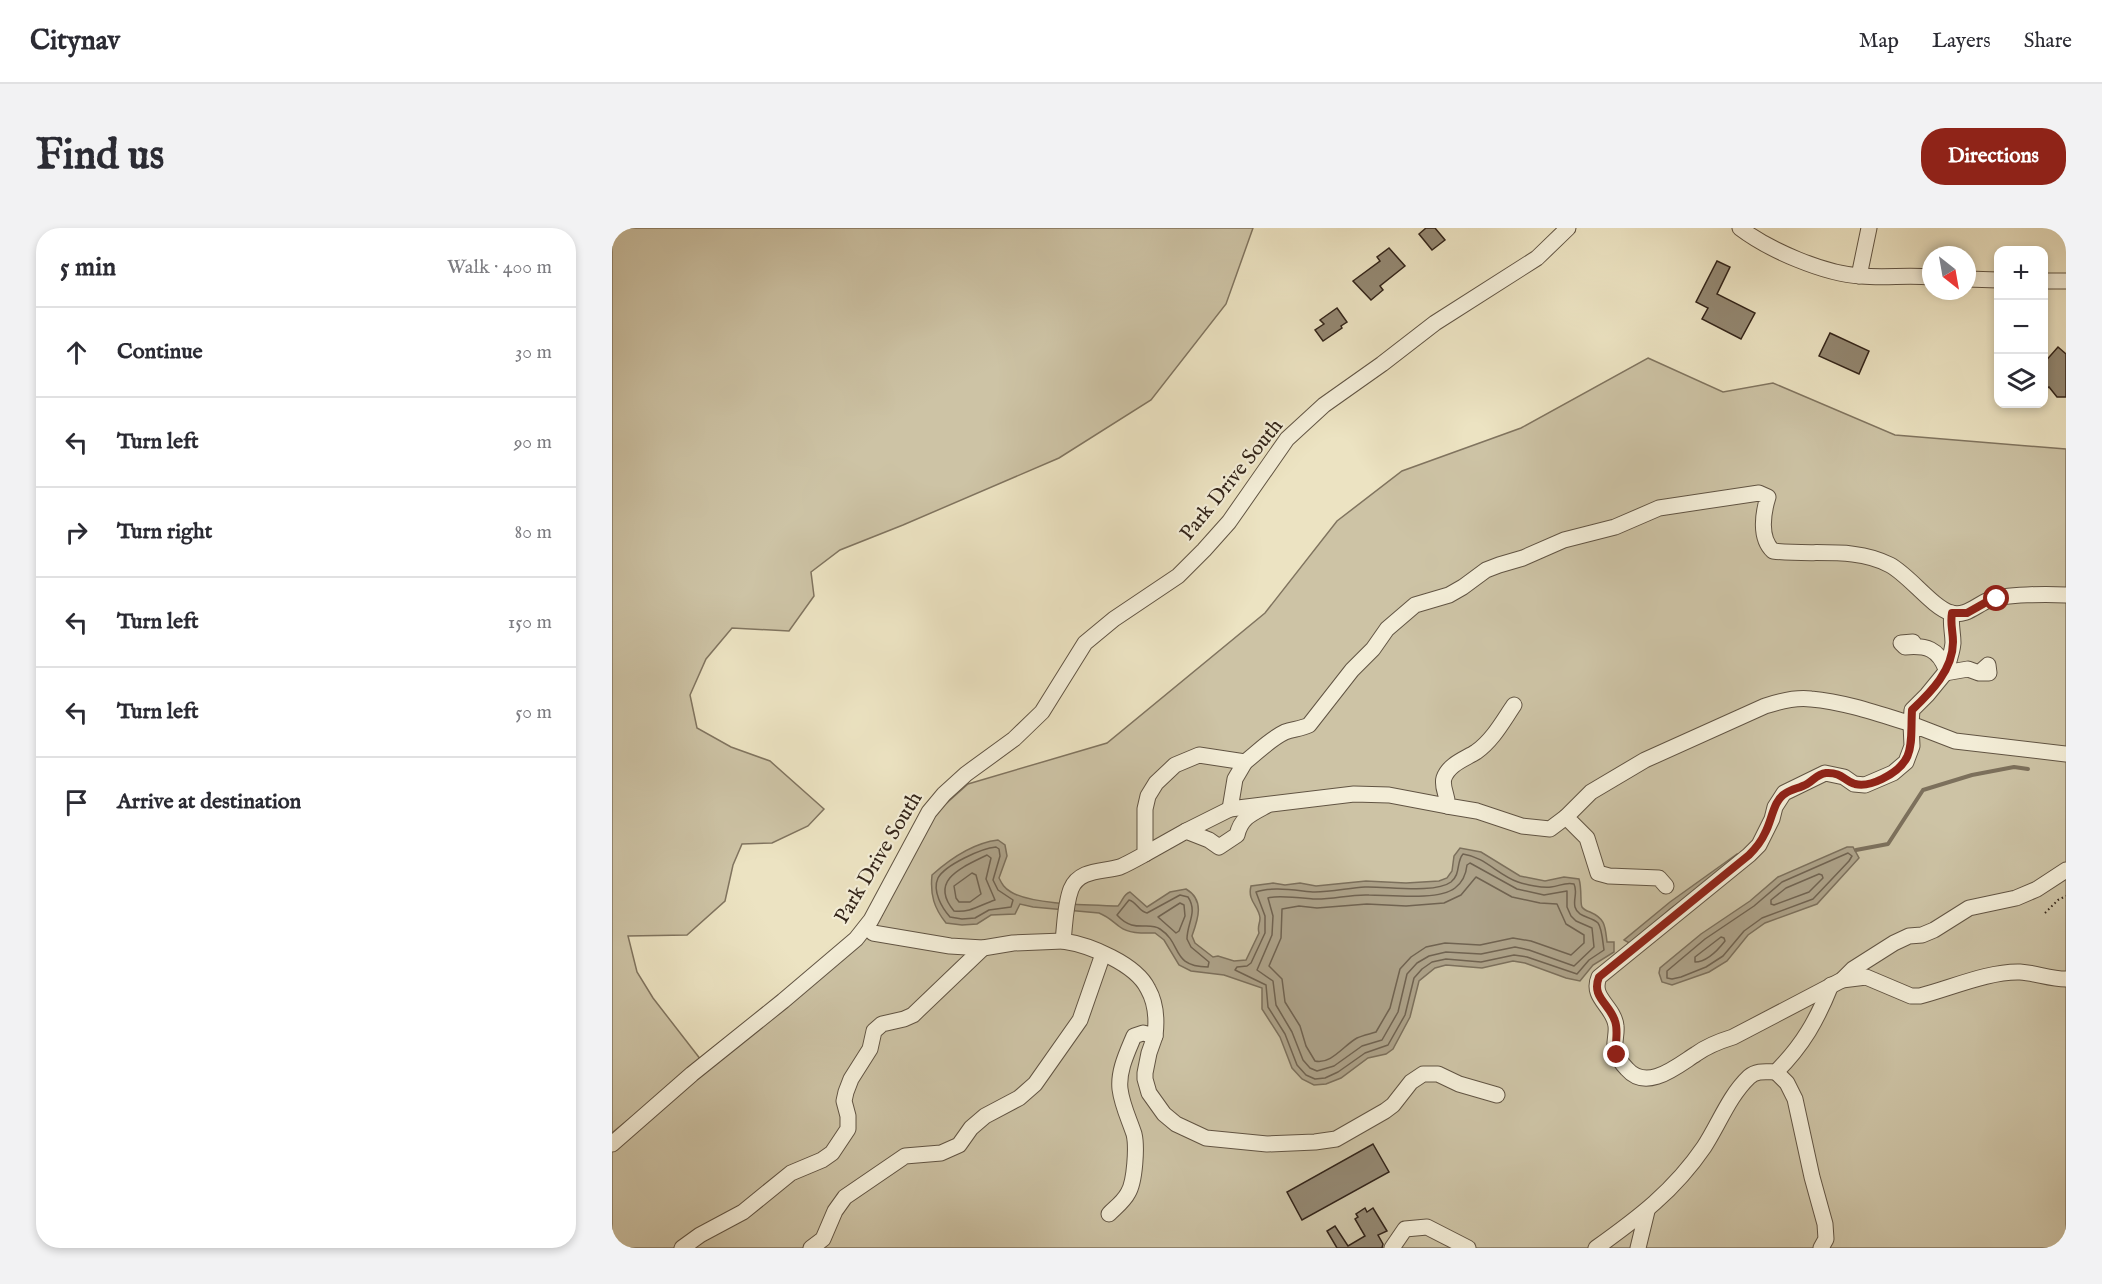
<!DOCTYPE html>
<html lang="en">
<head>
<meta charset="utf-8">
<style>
	:root { --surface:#fff; --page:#f2f2f3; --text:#2b2b33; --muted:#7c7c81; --line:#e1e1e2; --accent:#8f2418 }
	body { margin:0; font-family:"IM FELL English",serif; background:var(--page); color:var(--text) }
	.controls { position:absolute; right:18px; top:18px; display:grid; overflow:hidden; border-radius:12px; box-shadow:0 3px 9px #0003 }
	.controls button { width:54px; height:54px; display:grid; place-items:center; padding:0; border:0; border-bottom:2px solid var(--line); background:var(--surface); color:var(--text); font:30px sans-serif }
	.compass { position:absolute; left:1310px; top:18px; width:54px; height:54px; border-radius:50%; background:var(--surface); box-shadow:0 3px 9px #0003; rotate:149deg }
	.stop { position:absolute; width:18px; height:18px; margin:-14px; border:4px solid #8f2418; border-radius:50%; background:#fff }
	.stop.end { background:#8f2418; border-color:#fff; box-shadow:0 2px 6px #0008 }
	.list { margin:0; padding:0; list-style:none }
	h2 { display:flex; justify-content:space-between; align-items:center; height:78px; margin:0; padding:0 24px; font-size:26px }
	h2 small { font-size:20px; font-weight:400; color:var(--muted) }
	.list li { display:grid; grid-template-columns:39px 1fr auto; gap:18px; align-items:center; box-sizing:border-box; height:90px; padding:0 24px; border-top:2px solid var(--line) }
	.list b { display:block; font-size:22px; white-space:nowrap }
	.list em { font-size:20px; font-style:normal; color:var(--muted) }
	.icon { flex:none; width:33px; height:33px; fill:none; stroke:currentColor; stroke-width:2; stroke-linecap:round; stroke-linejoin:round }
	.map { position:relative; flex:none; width:1454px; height:1020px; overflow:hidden; border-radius:24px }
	header { display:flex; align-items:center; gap:36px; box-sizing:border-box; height:84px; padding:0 30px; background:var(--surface); border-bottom:2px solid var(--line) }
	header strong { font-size:28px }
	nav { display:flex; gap:33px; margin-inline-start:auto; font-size:21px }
	.intro { display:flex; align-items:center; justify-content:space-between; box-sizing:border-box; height:144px; padding:0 36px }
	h1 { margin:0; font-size:42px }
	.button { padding:15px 27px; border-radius:24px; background:var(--accent); color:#fff; font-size:21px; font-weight:700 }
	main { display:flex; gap:36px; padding:0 36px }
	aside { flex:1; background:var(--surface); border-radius:24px; box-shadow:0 3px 9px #0003 }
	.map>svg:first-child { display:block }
	.green { fill:#cdc3a5; stroke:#80745f; stroke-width:1.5 }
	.water { fill:#ada289; stroke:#7c705c; stroke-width:1.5 }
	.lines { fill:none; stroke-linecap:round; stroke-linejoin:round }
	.shore { stroke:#706351; stroke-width:1.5 }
	.stream { stroke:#7c705c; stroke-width:4 }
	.building { fill:#938771; stroke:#332419; stroke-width:1.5 }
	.minor-casing { stroke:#615443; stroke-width:17 }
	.path { stroke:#332419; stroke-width:2; stroke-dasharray:1.5 3; stroke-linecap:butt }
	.minor { stroke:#f3edd7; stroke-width:15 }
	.route { stroke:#8f2418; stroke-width:8 }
	.labels { text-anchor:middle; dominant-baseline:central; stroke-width:4.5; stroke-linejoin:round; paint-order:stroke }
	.street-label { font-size:21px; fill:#332419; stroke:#f3edd7 }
</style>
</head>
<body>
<header>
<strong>Citynav</strong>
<nav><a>Map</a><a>Layers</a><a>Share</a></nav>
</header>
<div class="intro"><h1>Find us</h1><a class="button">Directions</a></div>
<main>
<aside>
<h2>5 min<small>Walk · 400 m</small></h2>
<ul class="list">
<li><svg class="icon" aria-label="ahead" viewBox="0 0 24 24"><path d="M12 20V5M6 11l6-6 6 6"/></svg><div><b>Continue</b></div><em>30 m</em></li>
<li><svg class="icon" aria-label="left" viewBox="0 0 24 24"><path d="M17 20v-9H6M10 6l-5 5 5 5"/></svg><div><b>Turn left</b></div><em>90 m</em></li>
<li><svg class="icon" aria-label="right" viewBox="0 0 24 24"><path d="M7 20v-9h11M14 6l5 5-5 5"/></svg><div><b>Turn right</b></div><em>80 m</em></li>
<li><svg class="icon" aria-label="left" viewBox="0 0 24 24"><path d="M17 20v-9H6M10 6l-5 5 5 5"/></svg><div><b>Turn left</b></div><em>150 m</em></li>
<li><svg class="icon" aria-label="left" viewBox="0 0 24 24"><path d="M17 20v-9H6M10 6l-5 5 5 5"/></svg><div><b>Turn left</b></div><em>50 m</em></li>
<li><svg class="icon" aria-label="arrive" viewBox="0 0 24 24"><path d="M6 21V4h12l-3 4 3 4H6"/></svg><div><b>Arrive at destination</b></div></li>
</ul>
</aside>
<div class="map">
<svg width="1454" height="1020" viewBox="0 0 1454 1020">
	<rect width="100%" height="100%" fill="#ece3c2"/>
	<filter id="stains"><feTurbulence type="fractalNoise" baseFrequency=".00333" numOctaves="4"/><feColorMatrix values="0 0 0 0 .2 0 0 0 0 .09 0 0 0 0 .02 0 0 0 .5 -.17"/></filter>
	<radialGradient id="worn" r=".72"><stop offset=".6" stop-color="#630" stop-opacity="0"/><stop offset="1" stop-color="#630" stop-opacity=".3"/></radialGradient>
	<g class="green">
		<polygon points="0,0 641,0 614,76 539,172 447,230 291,297 228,322 199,344 202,368 177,403 120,400 94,431 78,467 85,500 119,519 158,533 212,581 196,598 160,615 130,616 121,637 113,673 75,707 16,708 25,744 41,770 89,832 0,905"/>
		<polygon points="1036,130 1111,164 1161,155 1283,207 1454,221 1454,1020 0,1020 0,922 98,838 252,711 319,589 356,556 495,515 653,385 725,293 790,243 909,200"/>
	</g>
	<g class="water">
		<path d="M 386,612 L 393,617 L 395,628 L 387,650 C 390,656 392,660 399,664 C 420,677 481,677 506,678 C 511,673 511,666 518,664 L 535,679 L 558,664 L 574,661 C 593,672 586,691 580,708 L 583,715 L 601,729 L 606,728 L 622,733 L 634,732 L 647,705 C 645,698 648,696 648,690 C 647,678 635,673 639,658 L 661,655 L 673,657 L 688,655 L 704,658 L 754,653 L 794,655 L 827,653 L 835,650 L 840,643 L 842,628 L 848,620 L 869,624 L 908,648 L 933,653 L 952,649 L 967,651 C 970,660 968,676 970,679 C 972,682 975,683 978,684 C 994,691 993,699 995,714 L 1002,714 L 1002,724 L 981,737 L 968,753 L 954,750 L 913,735 L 901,733 L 870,740 L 834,737 L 823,740 L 807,753 L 798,789 L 781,821 L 774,826 L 756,830 L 729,850 L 714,856 L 702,857 L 690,851 L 680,840 L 668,809 L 650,781 L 650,760 L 612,747 L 579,743 L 567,737 L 552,712 L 543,705 C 533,705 517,706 508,699 C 501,694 497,689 487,685 L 421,679 L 408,676 L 403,686 L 379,687 L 365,696 L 350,697 L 334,695 C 322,680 318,667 320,647 C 339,630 361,615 386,612 Z"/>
		<polygon points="1235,619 1241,619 1247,630 1205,676 1153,695 1136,707 1115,733 1097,744 1060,757 1050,754 1047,745 1048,740 1089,706 1138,673 1166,649"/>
		<polygon points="1125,626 1128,627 1085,662 1058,681 1019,716 1012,712 1058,674"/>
	</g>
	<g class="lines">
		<g class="shore">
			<path d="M 384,619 L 387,621 L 388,628 L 381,652 L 386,662 L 401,672 L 399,679 L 377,682 L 363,690 L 350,691 L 338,689 C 330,680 320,663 326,650 C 333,637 370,620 384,619 Z"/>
			<polygon points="1236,625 1240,628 1237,633 1201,671 1150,690 1132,703 1111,728 1094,739 1069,749 1060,751 1055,750 1055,743 1093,711 1142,678 1170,654"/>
			<path d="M 851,626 C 873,629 886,647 906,654 C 915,657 930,660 939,659 C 948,658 953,654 962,656 C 966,664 961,671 963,679 C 966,690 979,688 986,695 C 990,700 991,716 992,722 L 977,732 L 965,746 L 915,729 L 902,727 L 869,734 L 834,731 L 820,734 L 810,741 L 802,750 L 793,787 L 776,817 L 753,825 L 726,844 L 713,850 L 703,851 L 694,847 L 685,837 L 673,806 L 656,779 L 654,757 L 623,742 L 625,739 L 635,738 L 639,735 L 653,705 L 653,688 L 644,664 C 659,658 687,663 703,664 C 719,664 737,660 753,659 C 773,658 823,666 839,654 C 849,646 844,634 851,626 Z"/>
			<path d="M 375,627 L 379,630 L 374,651 L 383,672 C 368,677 358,685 342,683 C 316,652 351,639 375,627 Z"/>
			<path d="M 858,635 L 905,661 L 932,667 L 955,663 L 955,679 L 959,688 L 964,693 L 980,700 L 982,719 L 962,738 L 917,722 L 903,719 L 869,726 L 834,724 L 817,728 L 805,735 L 795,746 L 786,784 L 770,812 L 750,818 L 722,838 L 705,843 L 698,840 L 691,832 L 680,804 L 664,777 L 661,753 L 645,742 L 660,707 L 661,688 L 656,670 C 665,667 690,670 701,671 C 720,672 738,666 757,667 C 778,667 826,673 843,660 C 851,654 854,647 855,637 Z"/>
			<polygon points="360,645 364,647 369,666 358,674 347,674 344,670 342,658"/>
			<polygon points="1207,646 1210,647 1211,650 1197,664 1162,677 1159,676 1159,672 1174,660"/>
			<path d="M 864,649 L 900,669 L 928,675 L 945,676 L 954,696 L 972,707 L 972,715 L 959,727 L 919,713 L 901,710 L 868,717 L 833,715 L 814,719 L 799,729 L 788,741 L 778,780 L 764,804 C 758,806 751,807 745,810 C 732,817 719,837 703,833 L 694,818 L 688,798 L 673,774 L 670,751 L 657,738 L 669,710 L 670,681 L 687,678 L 705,680 L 755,676 L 794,678 L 832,675 L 849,667 Z"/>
			<path d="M 568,667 L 576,669 C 586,684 575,695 575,711 L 579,719 L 597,734 L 596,739 C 558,738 571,716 548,701 C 536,693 522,706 505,687 L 517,672 C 525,674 527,684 535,685 Z"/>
			<polygon points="568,675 572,677 573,688 567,703 564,705 546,689"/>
			<path d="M 1109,709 L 1112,710 L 1113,713 C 1106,722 1095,734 1083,734 L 1083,729 Z"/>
		</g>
		<polyline class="stream" points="1244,622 1276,616 1311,562 1360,547 1402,539 1416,541"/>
	</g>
	<g class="building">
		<polygon points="814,0 823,0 833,12 820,22 807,6"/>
		<polygon points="777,20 793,38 768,58 771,62 759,72 741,53 768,33 765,29"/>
		<polygon points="1105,33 1118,39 1105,66 1143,85 1129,111 1090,91 1096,80 1084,74"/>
		<polygon points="725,80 735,94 729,98 730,100 711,113 703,102 712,96 708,92"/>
		<polygon points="1218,105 1257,123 1247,146 1207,128"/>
		<polygon points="1446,119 1454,126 1454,169 1445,169 1437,159 1431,162 1431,136"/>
		<polygon points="761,916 777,944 690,992 675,964"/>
		<polygon points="753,980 755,984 761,980 775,1003 766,1007 771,1016 770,1020 725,1020 715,1003 723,998 736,1018 753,1008 743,991 746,989 744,986"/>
	</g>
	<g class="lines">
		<g class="minor-casing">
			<g id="minor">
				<path d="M 1128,0 C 1157,22 1212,46 1249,48 C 1272,50 1296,47 1319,49"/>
				<polyline points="1247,48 1257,0"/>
				<polyline points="1355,51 1386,52"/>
				<polyline points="1432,53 1454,53"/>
				<path d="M 1340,385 C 1338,396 1341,404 1341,415 C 1340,426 1336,435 1333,445 L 1356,441 L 1367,445 L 1377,445 L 1376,437 L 1367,445"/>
				<path d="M 1301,414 L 1289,415 L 1293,419 C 1315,417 1326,421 1334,441"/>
				<path d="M 902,477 C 891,493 881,512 864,524 C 853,531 837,536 832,550 C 829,560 837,569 835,578 L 865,583 L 910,598 L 938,601 L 954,589"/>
				<path d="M 1454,526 L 1343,513 L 1299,496 L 1300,518 L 1294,534 L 1281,545 L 1253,557 L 1242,556 L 1232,549 L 1213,545 L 1172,565 L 1163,579 L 1160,591 L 1147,617 L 1137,627 L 987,749 C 978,770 1002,778 1004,798 C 1005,806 1002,813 1003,821 C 1005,828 1010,836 1015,841 C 1035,864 1065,838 1084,826 C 1095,818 1108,813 1121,809 L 1230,752 L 1241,741 L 1282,715 L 1297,708 L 1310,707 L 1322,702 L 1357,680 L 1404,670 L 1425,661 L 1454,642"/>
				<polyline points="633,534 623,551 618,581 742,566 777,567 835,578"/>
				<polyline points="574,603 618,581"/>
				<path d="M 533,626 L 574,603 L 597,612 L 607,619 L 625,607 C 629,590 639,586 654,578"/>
				<path d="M 1054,658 L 1047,650 L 997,648 L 986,645 L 975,610 L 954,589 L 979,564 L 1033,532 L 1153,478 C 1168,473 1183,469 1199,471 C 1233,474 1267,486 1299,496 L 1300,482 L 1315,467 L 1333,445"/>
				<polyline points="261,705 338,718 371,720 401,715 451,713"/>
				<path d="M 1230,752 L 1254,749 L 1299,768 L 1308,768 C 1339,760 1377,743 1408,744 C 1424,745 1438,751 1454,751"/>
				<polyline points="543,808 537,825 533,845 533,851 537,865 552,886 564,896 594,910 655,916 703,914 724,911 773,883 781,877 799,854 811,846 826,846 847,856 885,867"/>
				<polyline points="1164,844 1175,855 1183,871 1200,949 1213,996 1214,1011 1209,1020"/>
				<polyline points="0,916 80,846 171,773 244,711 259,692 317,584 332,566 354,546 402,511 430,484 473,415 502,391 566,348 592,322 617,294 675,211 712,177 770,136 823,95 925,30 956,0"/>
				<path d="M 497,986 C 504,979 512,973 516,965 C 523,954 525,918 522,906 C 517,891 510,877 508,861 C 506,843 515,825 522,808 L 531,805 L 543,808 C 545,792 544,775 536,761 C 524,736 478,717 451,713 C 453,696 453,677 459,661 C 467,641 491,644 508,639 C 517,635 524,631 533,626 L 533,581 L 536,568 L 544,555 L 563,537 L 587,527 L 633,534 C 646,524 658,511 673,504 C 681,501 689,501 697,497 L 740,442 L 761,421 L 775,401 L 803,377 L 837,367 L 851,359 L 874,342 L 887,337 L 911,330 L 952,312 L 1003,299 L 1047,280 L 1147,265 L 1156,269 C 1151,285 1147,310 1161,323 C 1200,328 1242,318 1278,337 C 1298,348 1320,379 1339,385 C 1354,389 1364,377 1377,372 C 1393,366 1436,366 1454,367"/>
				<polyline points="70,1020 88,1007 131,984 179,945 210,932 220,925 236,901 236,888 232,873 234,864 239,851 258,821 262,803 270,796 292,791 301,787 371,720"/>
				<polyline points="199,1020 211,1011 223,983 233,969 293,928 329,925 347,917 359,900 373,888 407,870 423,856 468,792 491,726"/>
				<polyline points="780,1020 793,1001 815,999 856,1020"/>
				<path d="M 984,1020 C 1026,990 1062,963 1092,919 C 1107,896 1117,868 1137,849 C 1145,842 1154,844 1164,844 C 1191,817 1205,792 1219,757"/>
				<polyline points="1026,1020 1035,983"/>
			</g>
		</g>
		<polyline class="path" points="1433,685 1446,672 1454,668"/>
		<use href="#minor" class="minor"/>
	</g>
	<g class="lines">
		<path class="route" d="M 1005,827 C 1002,816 1007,804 1003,793 C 997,775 979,769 987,749 L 1137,627 C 1144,620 1149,614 1153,605 C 1160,593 1161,572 1174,565 C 1180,561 1188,560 1195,556 C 1202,552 1205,546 1214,545 C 1230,544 1232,553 1243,556 C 1252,558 1262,555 1270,551 C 1305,534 1298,515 1300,482 C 1319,464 1341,442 1341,414 C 1341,403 1338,396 1340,385 L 1355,385 L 1378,372 L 1385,371"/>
	</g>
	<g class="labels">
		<g class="street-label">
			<text transform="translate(620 252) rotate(-51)">Park Drive South</text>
			<text transform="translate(267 630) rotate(-59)">Park Drive South</text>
		</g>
	</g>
	<rect width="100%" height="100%" filter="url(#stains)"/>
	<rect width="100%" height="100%" fill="url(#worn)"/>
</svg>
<div class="controls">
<button>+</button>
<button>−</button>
<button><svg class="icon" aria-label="layers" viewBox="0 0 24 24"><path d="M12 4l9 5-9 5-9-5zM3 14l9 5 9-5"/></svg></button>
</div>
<svg class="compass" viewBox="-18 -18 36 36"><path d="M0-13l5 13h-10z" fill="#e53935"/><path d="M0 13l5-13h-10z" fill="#7c7c81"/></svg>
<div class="stop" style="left:1385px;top:371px"></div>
<div class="stop end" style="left:1005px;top:827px"></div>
</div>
</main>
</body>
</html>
